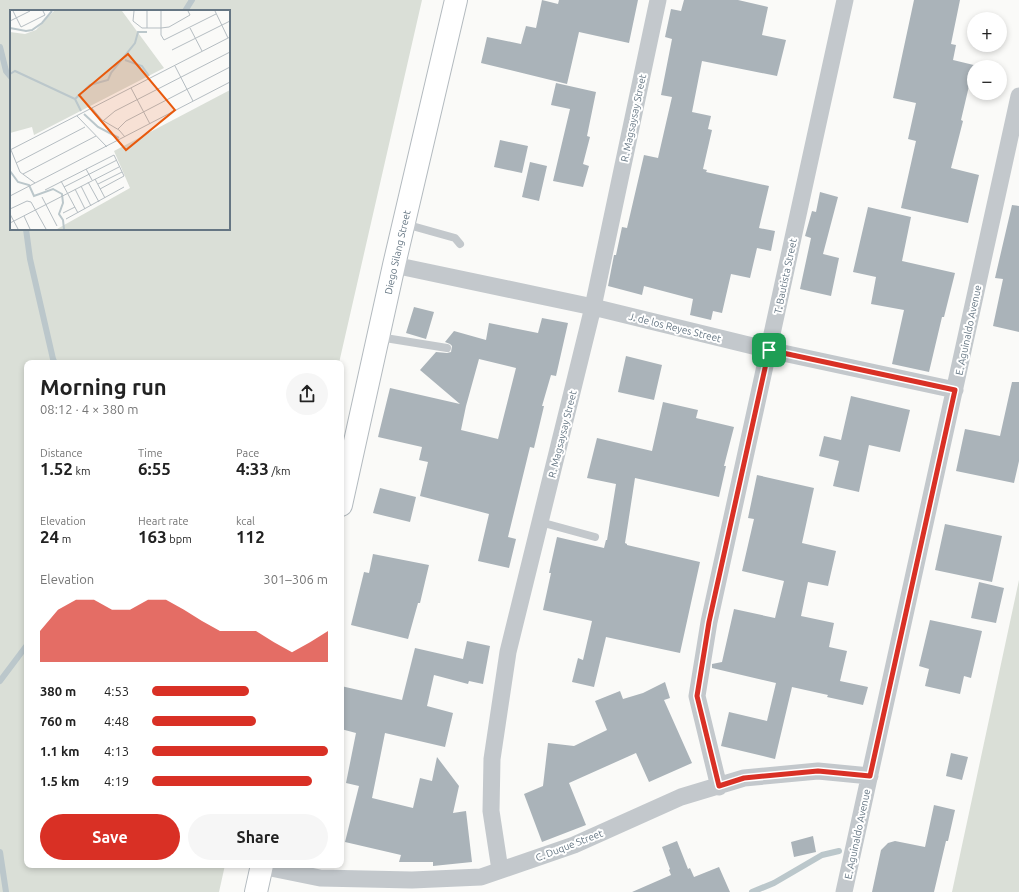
<!DOCTYPE html>
<meta charset="utf-8">
<style>
:root{--surface:#fff;--page:#f6f6f6;--text:#222;--muted:#767676;--accent:#d93025}
body{margin:0;font-family:Ubuntu,sans-serif;background:var(--page);color:var(--text);height:100vh;display:flex;flex-direction:column;font-size:15px;white-space:nowrap}
*{box-sizing:border-box;margin:0}
p{font-size:13px;color:var(--muted)}
.icon{flex:none;width:22px;height:22px;fill:none;stroke:currentColor;stroke-width:2;stroke-linecap:round;stroke-linejoin:round}
.map{position:relative;flex:1;overflow:hidden}
.sheet{position:absolute;left:24px;top:360px;width:320px;height:508px;display:flex;flex-direction:column;background:var(--surface);border-radius:8px;box-shadow:0 2px 6px #0003}
.sheet>*{flex:none}
.buttons{position:absolute;left:967px;top:12px;display:grid;gap:8px}
.buttons a{display:grid;place-items:center;width:40px;height:40px;border-radius:50%;background:var(--surface);box-shadow:0 2px 6px #0003;font-size:20px}
.pin{position:absolute;display:grid;place-items:center;width:34px;height:34px;color:#fff;margin:-17px;border-radius:8px;box-shadow:0 2px 6px #0006}
.round{display:grid;place-items:center;flex:none;width:42px;height:42px;border-radius:21px;background:var(--page)}
.overview{display:flex;align-items:center;justify-content:space-between;height:68px;padding:0 16px}
h1{font-size:22px;font-weight:600;line-height:30px}
.metrics{display:grid;grid-template-columns:repeat(3,1fr);gap:6px;height:68px;padding:4px 16px}
.metrics div{display:grid;align-content:center}
.metrics b{font-size:17px;font-weight:600}
.metrics small{font-size:11px;font-weight:400}
.metrics p{font-size:11px}
.chart{height:112px;padding:8px 16px}
.chart p{display:flex;justify-content:space-between}
.chart svg{width:100%;height:72px;margin-top:4px;fill:var(--accent);opacity:.7}
.button{display:flex;gap:8px;margin-top:auto;padding:8px 16px}
.button a{flex:1;height:46px;border-radius:24px;background:var(--accent);color:#fff;font-size:16px;font-weight:600;line-height:46px;text-align:center}
.button a+a{background:var(--page);color:var(--text)}
ul{padding:0 16px;list-style:none;font-size:13px}
li{display:grid;grid-template-columns:64px 48px 1fr;align-items:center;height:30px}
li i{height:10px;border-radius:5px;background:var(--accent)}
.map>svg:first-child{display:block}
</style>
<div class="map">
<svg width="1019" height="892" viewBox="0 0 1019 892">
<rect width="100%" height="100%" fill="#fafaf8"/>
<path fill="#dadfd7" fill-rule="evenodd" d="M0,0H422L339,363H27V865H225L219,892H0ZM11,11H229V229H11Z
M1019,580V892H952Z"/>
<g fill="none" stroke-linecap="round" stroke-linejoin="round">
<path stroke="#bbc7cb" stroke-width="6" d="M185,11L192,0
M0,47L6,71L11,77
M26,229L30,259L53,359L55,363
M0,681L27,645
M0,852L6,892
M752,892L774,883L822,855L839,851"/>
</g>
<path fill="#aab3b9" fill-rule="evenodd" d="M542,0L558,4L559,0H638L629,43L579,32L567,84L481,63L487,37L521,44L526,26L536,28Z
M684,0H738L768,7L762,35L786,40L777,76L702,61L692,112L711,116L708,129L712,130L703,169L707,170L706,172L769,186L759,228L775,231L771,251L757,248L750,278L731,274L722,313L713,311L711,320L690,315L693,299L644,286L642,295L608,286L614,255H616L622,227L627,228L644,155L658,158L672,97L661,95L672,39L665,37L671,9L681,11Z
M914,0H960L951,44L956,45L953,60L982,67H974V87L969,86L961,120L963,121L951,168L979,175L968,223L901,208L916,141L908,139L916,103L893,98Z
M556,83L596,92L587,136L590,137L583,164L589,166L583,187L553,181L570,109L551,105Z
M500,140L528,146L522,173L494,167Z
M530,162L547,166L539,201L522,197Z
M820,192L838,197L823,254L839,258L831,296L800,289L811,238L805,236L812,211L816,212Z
M1012,205L1019,206V332L993,326L1003,279L995,278Z
M868,207L911,217L902,261L955,273L944,317H942L929,372L892,364L904,310L871,304L876,277L853,272Z
M414,307L434,312L426,339L406,333Z
M542,318L568,323L556,376L551,375L542,406H544L534,448L530,447L508,537L516,539L509,568L478,561L489,514L420,496L428,462L419,460L422,447L378,437L390,388L460,404L420,370L436,352L447,353L451,352L452,346L450,344L445,342L454,331L486,340L489,323L538,333ZM479,359L516,368L498,439L461,430L466,406Z
M626,356L662,365L654,400L618,392Z
M1012,382H1019V461L1014,483L956,471L965,429L1000,436Z
M851,396L910,410L900,452L869,445L859,492L833,486L839,461L819,456L824,436L841,440Z
M663,402L698,410L696,418L734,427L724,466H726L719,497L635,478L625,543L627,544V545L700,562L680,653L606,637L594,687L572,682L578,658L583,660L592,621L543,610L551,573H549L557,537L604,548L606,540H607L616,484L587,478L597,438L652,451Z
M757,475L814,488L802,543L836,551L828,586L808,582L801,616L834,623L829,647L847,651L840,681L868,687L863,705L827,697L828,695L792,687L775,759L721,746L729,712L767,721L776,683L712,668V664L722,662L734,609L775,618L784,581L742,571L754,519L748,518Z
M380,488L416,497L410,522L373,513Z
M945,524L1002,536L992,582L935,570Z
M373,554L429,565L420,603H418L408,639L351,625L364,572L369,573Z
M979,582L1004,588L996,623L971,618Z
M930,620L982,631L971,678L964,676L960,694L925,686L929,669L919,666Z
M467,641L490,646L483,684L469,681L468,684L434,675L427,706L453,713L445,747L385,733L372,798L413,808L420,778L432,781L437,757L459,786L453,813L466,811L472,862L433,866V862H399L401,855L345,842L359,786L346,783L356,733L341,729V686L402,700L415,648L463,659Z
M665,682L670,698L664,700L692,763L649,782L636,753L569,783L586,825L542,842L524,794L543,786L548,743L574,746L607,730L595,701L620,691L623,699L643,693Z
M951,753L968,757L962,780L946,776Z
M934,805L955,810L948,841H946L934,892H872L881,850L888,843L895,841L925,847Z
M813,836L816,852L794,857L791,842Z
M677,841L688,869L690,868L694,877L719,867L730,892H632L671,875L669,870L670,869L662,847Z"/>
<g fill="none" stroke-linecap="round" stroke-linejoin="round">
<defs>
<g id="secondary">
<path id="s1" d="M341,505L394,265L456,0"/>
<path d="M256,892L262,865"/>
</g>
</defs>
<use href="#secondary" stroke="#b3babf" stroke-width="24"/>
<path stroke="#c3c8cc" stroke-width="8" d="M405,224L455,238L460,244
M379,337L447,348
M540,522L595,537"/>
<path stroke="#c3c8cc" stroke-width="17" d="M394,265L593,307L769,350L955,390
M719,787L697,696L709,622L845,0
M261,866L320,878L412,880L481,877L574,845L681,797L744,778L818,771L870,776
M500,870L491,811L492,759L508,652L593,307L658,0
M844,892L1019,96"/>
<use href="#secondary" stroke="#fff" stroke-width="22"/>
</g>
<g fill="none" stroke-linecap="round" stroke-linejoin="round">
<defs>
<path id="route" d="M769,350L955,390L870,776L818,771L744,778L719,786L697,696L709,622Z"/>
</defs>
<use href="#route" stroke="#fff" stroke-width="8"/>
<use href="#route" stroke="#d93025" stroke-width="5"/>
</g>
<g text-anchor="middle" stroke-width="4" stroke-linejoin="round" paint-order="stroke">
<g font-size="10" fill="#657683" stroke="#fff">
<text transform="translate(633 118) rotate(-78)" y="4">R. Magsaysay Street</text>
<text dy="4" stroke="none"><textPath href="#s1" startOffset="259">Diego Silang Street</textPath></text>
<text transform="translate(785 276) rotate(-78)" y="4">T. Bautista Street</text>
<text transform="translate(675 327) rotate(14)" y="4">J. de los Reyes Street</text>
<text transform="translate(968 330) rotate(-78)" y="4">E. Aguinaldo Avenue</text>
<text transform="translate(562 434) rotate(-76)" y="4">R. Magsaysay Street</text>
<text transform="translate(857 834) rotate(-78)" y="4">E. Aguinaldo Avenue</text>
<text transform="translate(569 845) rotate(-21)" y="4">C. Duque Street</text>
</g>
</g>
<g transform="translate(10 10)">
<rect width="220" height="220" fill="#fafaf8"/>
<path d="M44,1H112L154,58L24,125L22,117L0,123V22L15,24L26,20ZM220,80V219H47L120,178L104,141Z" fill="#dadfd7"/>
<path fill="none" stroke="#bbc7cb" stroke-width="2" d="M0,18L16,21L22,20L32,13L42,1M115,50L132,56L139,66M0,64L5,61L65,89L80,75L98,70L101,63L125,33L128,22H137M65,89L71,101M74,104L88,117L109,128M0,161L8,172L19,175L24,186L43,179L52,184L53,193L49,204L53,210L54,219"/>
<path fill="none" stroke="#b5bdc2" stroke-width="1" d="M3,1L11,17L35,5L33,1M124,1L123,11L132,18H151L159,17L180,5L178,1M151,1V25L154,30L206,4M205,1L218,28M0,11L20,1M137,18V1M180,18L192,41M162,40L220,11M165,56L183,91M121,78L140,114M82,98L92,110L109,120L115,127M67,106L97,137M93,111L105,101L220,42M108,119L116,111L220,57M0,140L220,27M1,140L10,162L25,173M6,153L75,117M76,159L82,170M13,164L86,126M85,169L95,188M51,171L68,203M78,172L89,192M88,174L112,162M71,176L81,196M54,177L107,150M65,179L75,199M35,180L104,145L114,166L90,179M0,186L220,72M32,187L47,216M0,199L17,191L21,192L36,219M53,203L65,197M0,204L8,219M14,206L20,219M56,209L114,177M0,213L109,157"/>
<path fill="#e8590c" fill-opacity="0.15" stroke="#e8590c" stroke-width="2" d="M118,44L165,100L116,140L69,85Z"/>
<rect width="220" height="220" fill="none" stroke="#657683" stroke-width="2"/>
</g>
</svg>
<div class="buttons">
<a>+</a>
<a>−</a>
</div>
<div class="pin" style="left:769px;top:350px;background:#1e9e55"><svg class="icon" aria-label="arrive" viewBox="0 0 24 24"><path d="M6 21V4h12l-3 4 3 4H6"/></svg></div>
<section class="sheet">
<div class="overview"><div><h1>Morning run</h1><p>08:12 · 4 × 380 m</p></div><a class="round"><svg class="icon" aria-label="share" viewBox="0 0 24 24"><path d="M12 15V3M7 8l5-5 5 5M5 13v7h14v-7"/></svg></a></div>
<div class="metrics">
<div><p>Distance</p><b>1.52<small> km</small></b></div>
<div><p>Time</p><b>6:55</b></div>
<div><p>Pace</p><b>4:33<small> /km</small></b></div>
</div>
<div class="metrics">
<div><p>Elevation</p><b>24<small> m</small></b></div>
<div><p>Heart rate</p><b>163<small> bpm</small></b></div>
<div><p>kcal</p><b>112</b></div>
</div>
<div class="chart"><p><span>Elevation</span>301–306 m</p>
<svg viewBox="0 0 160 44" preserveAspectRatio="none"><path d="M0 44V25L10 12L20 6L30 6L40 12L50 12L60 6L70 6L80 12L90 19L100 25L110 25L120 25L130 32L140 38L150 32L160 25V44z"/></svg>
</div>
<ul>
<li><b>380 m</b>4:53<i style="width:55%"></i></li>
<li><b>760 m</b>4:48<i style="width:59%"></i></li>
<li><b>1.1 km</b>4:13<i style="width:100%"></i></li>
<li><b>1.5 km</b>4:19<i style="width:91%"></i></li>
</ul>
<div class="button"><a>Save</a><a>Share</a></div>
</section>
</div>
